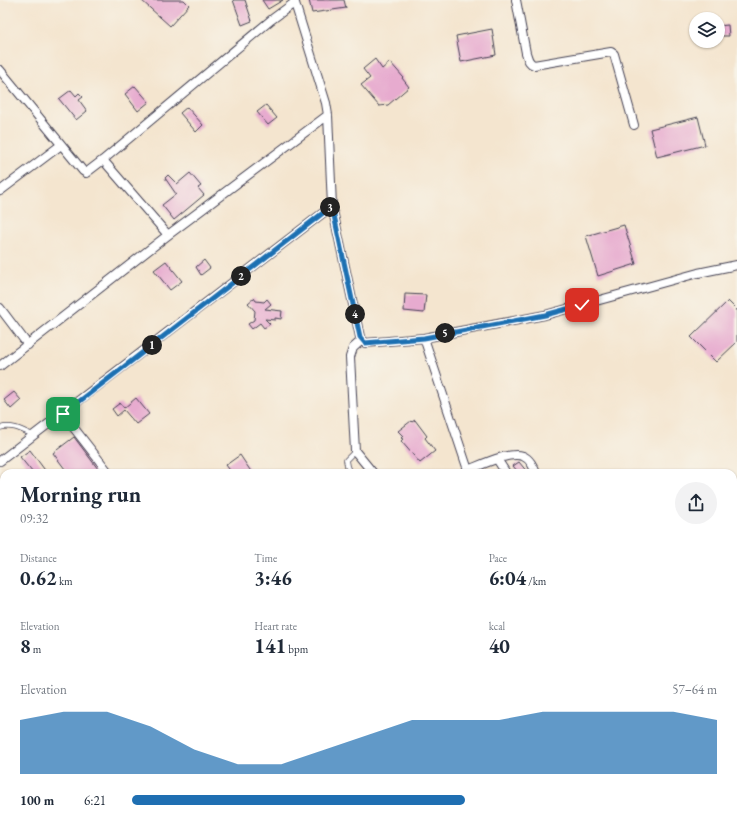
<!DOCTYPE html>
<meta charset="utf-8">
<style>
:root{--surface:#fff;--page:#f2f2f3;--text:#1f2937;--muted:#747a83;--accent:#1f6fb2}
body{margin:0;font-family:"EB Garamond",serif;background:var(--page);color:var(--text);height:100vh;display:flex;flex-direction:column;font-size:15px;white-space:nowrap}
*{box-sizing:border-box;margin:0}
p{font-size:13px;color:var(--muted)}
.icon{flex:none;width:22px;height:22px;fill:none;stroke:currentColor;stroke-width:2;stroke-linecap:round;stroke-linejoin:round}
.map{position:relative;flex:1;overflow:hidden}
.panel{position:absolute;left:0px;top:469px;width:737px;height:354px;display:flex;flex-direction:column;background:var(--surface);border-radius:12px 12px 0 0;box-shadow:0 1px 3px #0004}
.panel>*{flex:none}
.buttons{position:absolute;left:689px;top:12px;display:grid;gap:8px}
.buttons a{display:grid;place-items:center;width:36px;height:36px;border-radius:50%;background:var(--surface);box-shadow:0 1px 3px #0004;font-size:20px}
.pin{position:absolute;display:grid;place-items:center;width:34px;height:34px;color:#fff;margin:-17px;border-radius:8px;box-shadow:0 2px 6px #0006}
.km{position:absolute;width:20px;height:20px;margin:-10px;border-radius:50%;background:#222;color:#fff;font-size:11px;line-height:20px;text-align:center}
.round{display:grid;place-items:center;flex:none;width:42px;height:42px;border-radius:21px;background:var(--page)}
.head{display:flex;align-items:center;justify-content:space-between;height:68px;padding:0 20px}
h1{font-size:22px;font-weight:700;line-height:30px}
.metrics{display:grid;grid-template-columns:repeat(3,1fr);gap:6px;height:68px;padding:4px 20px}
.metrics div{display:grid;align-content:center}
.metrics b{font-size:20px;font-weight:700}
.metrics small{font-size:11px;font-weight:400}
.metrics p{font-size:11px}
.chart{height:112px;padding:8px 20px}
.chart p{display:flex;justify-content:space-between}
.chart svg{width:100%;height:72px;margin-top:4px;fill:var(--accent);opacity:.7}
ul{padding:0 20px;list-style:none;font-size:13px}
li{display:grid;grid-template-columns:64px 48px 1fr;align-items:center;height:30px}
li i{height:10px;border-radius:5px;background:var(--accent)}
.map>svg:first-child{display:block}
</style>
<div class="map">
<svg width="737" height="823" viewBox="0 0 737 823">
<rect width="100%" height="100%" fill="#f7f3e8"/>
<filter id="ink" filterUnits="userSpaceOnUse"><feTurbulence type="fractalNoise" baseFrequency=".025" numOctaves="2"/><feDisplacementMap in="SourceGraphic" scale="8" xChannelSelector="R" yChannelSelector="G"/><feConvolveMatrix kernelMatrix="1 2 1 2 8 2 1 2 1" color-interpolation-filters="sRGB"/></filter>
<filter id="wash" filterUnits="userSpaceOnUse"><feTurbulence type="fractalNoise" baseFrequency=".012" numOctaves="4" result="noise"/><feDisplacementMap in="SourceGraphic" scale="16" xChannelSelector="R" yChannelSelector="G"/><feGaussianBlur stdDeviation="0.9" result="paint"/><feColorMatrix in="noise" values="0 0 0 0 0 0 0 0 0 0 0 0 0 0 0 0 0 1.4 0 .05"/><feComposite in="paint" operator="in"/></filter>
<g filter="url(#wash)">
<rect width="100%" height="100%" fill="#f4e5cf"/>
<g id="blocks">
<path fill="#e7abcf" d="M141,0H184L189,5L170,26Z
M233,0H245L252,21L242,25Z
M262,0H283L268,9Z
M309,0H344L346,8L312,13Z
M728,25L729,36H718V26Z
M492,29L496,55L461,62L456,36Z
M375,59L382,69L390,62L403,77L402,78L409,87L388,105L379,106L361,85L370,78L363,69Z
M135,86L149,102L138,111L125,94Z
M71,90L76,96L79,93L83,97L79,100L87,111L76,120L59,99Z
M266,105L277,118L268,125L257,112Z
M187,107L203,125L196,132L180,113Z
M698,117L705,145L657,157L650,129Z
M190,173L201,186L198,188L204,195L174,220L162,205L176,194L165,178L168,175L177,184Z
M624,225L636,264L598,276L586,236Z
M204,260L210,268L201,275L196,267Z
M166,261L182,281L170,290L154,270Z
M405,294L426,295L424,313L404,311Z
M254,298L256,301L264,302L267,299L271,304L265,309L282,311L281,319L275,318V320L265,319L270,324L264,328L260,323L252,329L248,324L254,320L255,311L248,303Z
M728,301L737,310V342L716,362L691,337Z
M14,392L21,400L11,409L4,400Z
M136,398L149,414L136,424L124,410L117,416L112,409L120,403L124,408Z
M415,420L427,436L425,438L435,451L420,463L401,441L403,439L401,438L403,436L398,431L411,421L412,422Z
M74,437L101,473H68L53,453Z
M30,450L47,473H33L20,457Z
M240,455L252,473H232L226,465Z
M519,462L528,473H519L513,466Z"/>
</g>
</g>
<g filter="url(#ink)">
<use href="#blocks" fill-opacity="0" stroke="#423f51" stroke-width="1"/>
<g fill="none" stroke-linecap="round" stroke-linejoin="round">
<defs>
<path id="lane" d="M0,428C12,424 22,430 33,435
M350,473L347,466L346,460L355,451
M536,823L539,820"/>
<path id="street" d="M294,0L326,103L328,115L332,206L360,337L365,343L424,338L545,315L698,273L737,265
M516,0L526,53C528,58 528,63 534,65L611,52L614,54L634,125
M0,70L83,171L86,173L103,160L271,20L294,3
M103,160L168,235
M0,191L61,145
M0,308L28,345
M424,338L469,473
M362,340L353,348L350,357L355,451L373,473
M0,366L168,235L328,115
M63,414L109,473
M497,459L506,473
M0,461L332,206
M468,470C481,465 509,451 523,456C530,459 533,466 536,473
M0,808L4,810
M11,819L15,823
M280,819L284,823
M207,823L211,819"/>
</defs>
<use href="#lane" stroke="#423f51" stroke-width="5.5"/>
<use href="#street" stroke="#423f51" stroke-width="10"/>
<use href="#lane" stroke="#fff" stroke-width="4"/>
<use href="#street" stroke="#fff" stroke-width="8"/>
</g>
</g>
<g fill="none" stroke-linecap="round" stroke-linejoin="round" filter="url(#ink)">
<defs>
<path id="route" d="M63,414L332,206L360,337L365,343L424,338L545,315L582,305"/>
</defs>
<use href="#route" stroke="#fff" stroke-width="8"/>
<use href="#route" stroke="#1f6fb2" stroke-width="5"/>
</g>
</svg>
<div class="buttons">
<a><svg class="icon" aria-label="layers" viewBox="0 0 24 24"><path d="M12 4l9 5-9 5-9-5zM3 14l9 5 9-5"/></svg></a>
</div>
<div class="pin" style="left:63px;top:414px;background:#1e9e55"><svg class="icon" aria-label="arrive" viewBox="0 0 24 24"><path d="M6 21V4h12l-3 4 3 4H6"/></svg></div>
<div class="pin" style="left:582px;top:305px;background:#d93025"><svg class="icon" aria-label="check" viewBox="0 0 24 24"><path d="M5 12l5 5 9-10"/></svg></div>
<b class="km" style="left:152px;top:345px">1</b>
<b class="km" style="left:241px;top:276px">2</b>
<b class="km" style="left:330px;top:207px">3</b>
<b class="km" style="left:355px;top:314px">4</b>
<b class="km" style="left:445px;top:333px">5</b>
<section class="panel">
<div class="head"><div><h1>Morning run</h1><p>09:32</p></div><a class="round"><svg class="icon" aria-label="share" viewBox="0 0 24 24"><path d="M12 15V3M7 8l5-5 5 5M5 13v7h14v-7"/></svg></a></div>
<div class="metrics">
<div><p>Distance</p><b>0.62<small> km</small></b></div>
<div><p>Time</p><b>3:46</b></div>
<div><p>Pace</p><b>6:04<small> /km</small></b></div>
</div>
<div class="metrics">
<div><p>Elevation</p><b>8<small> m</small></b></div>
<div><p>Heart rate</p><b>141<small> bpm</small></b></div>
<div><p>kcal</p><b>40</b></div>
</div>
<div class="chart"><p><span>Elevation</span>57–64 m</p>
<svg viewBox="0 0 160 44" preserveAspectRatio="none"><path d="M0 44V11L10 6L20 6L30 15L40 29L50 38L60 38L70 29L80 20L90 11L100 11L110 11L120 6L130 6L140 6L150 6L160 11V44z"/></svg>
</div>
<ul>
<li><b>100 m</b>6:21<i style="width:57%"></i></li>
</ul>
</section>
</div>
